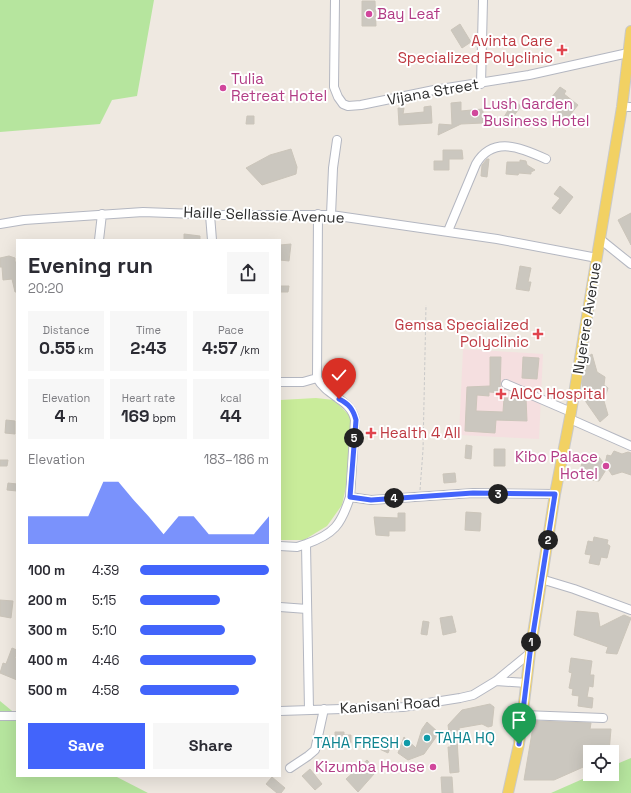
<!DOCTYPE html>
<meta charset="utf-8">
<style>
:root{--surface:#fff;--page:#f7f7f7;--text:#2b2b33;--muted:#7c7c81;--accent:#4264fb}
body{margin:0;font-family:"Space Grotesk",sans-serif;background:var(--page);color:var(--text);height:100vh;display:flex;flex-direction:column;font-size:15px;white-space:nowrap}
*{box-sizing:border-box;margin:0}
p{font-size:13px;color:var(--muted)}
.icon{flex:none;width:22px;height:22px;fill:none;stroke:currentColor;stroke-width:2;stroke-linecap:round;stroke-linejoin:round}
.map{position:relative;flex:1;overflow:hidden}
.drawer{position:absolute;left:16px;top:239px;width:265px;height:538px;display:flex;flex-direction:column;background:var(--surface);border-radius:0px;box-shadow:0 4px 16px #0002}
.drawer>*{flex:none}
.controls{position:absolute;left:583px;top:745px;display:grid;gap:8px}
.controls a{display:grid;place-items:center;width:36px;height:36px;border-radius:0px;background:var(--surface);box-shadow:0 4px 16px #0002;font-size:20px}
.pin{position:absolute;display:grid;place-items:center;width:34px;height:34px;color:#fff;margin:-41px -17px;border-radius:50% 50% 50% 0;rotate:-45deg;box-shadow:0 0 4px #0007}
.pin .icon{rotate:45deg}
.km{position:absolute;width:20px;height:20px;margin:-10px;border-radius:50%;background:#222;color:#fff;font-size:11px;line-height:20px;text-align:center}
.round{display:grid;place-items:center;flex:none;width:42px;height:42px;border-radius:0px;background:var(--page)}
.headline{display:flex;align-items:center;justify-content:space-between;height:68px;padding:0 12px}
h1{font-size:22px;font-weight:800;line-height:30px}
.stats{display:grid;grid-template-columns:repeat(3,1fr);gap:6px;height:68px;padding:4px 12px}
.stats div{display:grid;align-content:center;border-radius:0px;background:var(--page);text-align:center}
.stats b{font-size:17px;font-weight:800}
.stats small{font-size:11px;font-weight:400}
.stats p{font-size:11px}
.chart{height:112px;padding:8px 12px}
.chart p{display:flex;justify-content:space-between}
.chart svg{width:100%;height:72px;margin-top:4px;fill:var(--accent);opacity:.7}
.cta{display:flex;gap:8px;margin-top:auto;padding:8px 12px}
.cta a{flex:1;height:46px;border-radius:0px;background:var(--accent);color:#fff;font-size:16px;font-weight:800;line-height:46px;text-align:center}
.cta a+a{background:var(--page);color:var(--text)}
ul{padding:0 12px;list-style:none;font-size:13px}
li{display:grid;grid-template-columns:64px 48px 1fr;align-items:center;height:30px}
li i{height:10px;border-radius:5px;background:var(--accent)}
.map>svg:first-child{display:block}
</style>
<div class="map">
<svg width="631" height="793" viewBox="0 0 631 793">
<rect width="100%" height="100%" fill="#efe9e1"/>
<path fill="#f5dfe0" d="M463,349L543,354L539,439L459,435Z"/>
<path fill="#b6e59e" d="M0,0H154L137,96L112,100L100,124L0,132Z
M0,701L17,715V776H115L148,793H0Z
M631,758V793H551L594,774H612V766Z"/>
<path fill="#c9ec9a" d="M316,398L334,400L351,417L348,478L342,505L327,526L304,540H280V400Z"/>
<path fill="#cbc7bf" stroke="#cbc5ba" d="M362,1H375L376,26H362Z
M460,24L471,42L462,48L451,30Z
M560,87L566,91L564,94L578,105L566,120L557,113L562,106L551,98Z
M509,97L521,106L508,124L502,120L509,109L503,105Z
M461,102V111L483,109V123L461,124L438,135L439,124L452,125L451,103Z
M431,106L432,123L399,125L398,108H404L403,114L424,112V107Z
M247,116H254V124H246Z
M291,149L297,167L296,174L262,185L246,168L270,155Z
M443,150H462L463,159H449V170H434V161H443Z
M487,159H489L487,177L481,176L482,165Z
M520,160L526,161L527,165L535,170L531,172V174L519,173L518,175L506,174L507,162H520Z
M560,186L573,197L560,214L552,208L560,198L554,194Z
M631,213V245L618,220Z
M184,234L200,236V240H184Z
M291,244L289,261L280,260V245Z
M9,256L15,258V262H17V292H15L12,279L3,280L2,267H0V258Z
M520,266L531,268L528,282H531L529,291L516,289Z
M280,286H289L288,292H280Z
M592,354L597,372L605,377L604,385L608,388L604,401L608,415L600,422L586,402L582,383L587,357Z
M490,357H501L500,393L489,392V396L477,395L476,411L503,412L504,398H526L527,421L496,420L495,433L465,431L467,387L490,386Z
M523,357L539,358L537,379L522,378Z
M6,420L15,421V434L5,433Z
M466,445L472,446L471,459L465,458Z
M494,449H505V466H494Z
M614,451L622,454L628,452L631,453V475L622,472L612,475L605,464L607,455L611,456Z
M595,457H599L607,468L599,481L590,480L584,476L580,470L582,463L585,459Z
M0,460H8L7,466H0Z
M455,473L456,482L444,483L443,474Z
M8,483L17,484V491L7,490Z
M466,512L481,513L480,531L465,530Z
M398,513H405V531H389V536L376,535L374,517L398,518Z
M594,537L608,540L607,544L610,546L607,558L601,557L599,565L589,563L591,555L585,554L588,541L593,542Z
M0,600L13,601L11,618L0,616Z
M577,611L598,613L600,627L624,615L631,618L617,654L606,653L608,647L574,635Z
M452,616L456,632L443,635L440,618Z
M423,621L429,622L427,635L421,634Z
M12,648L17,650L15,658L17,659V680L0,673L3,663L6,664Z
M571,658L592,661L590,675H594L593,687L589,686L587,697L593,698L592,708L578,706L579,696L572,695L573,689L569,688L572,673L569,672Z
M490,704L494,707L492,726L488,727L482,724L459,728L460,738L457,739L459,772L450,773L448,747H451L448,725L462,710Z
M534,721L591,723L590,729H611L609,752H590V764L554,780H524Z
M427,722L439,733L424,754L408,760L398,753L404,737L416,748L422,729Z
M335,732H344V735H351V743H325V737H335Z
M374,740L390,748L388,753L371,745Z
M367,760L375,769L372,772L374,774L358,792L346,779Z
M310,769L322,784L315,790L302,776Z
M272,777L285,788L281,793H277L266,784Z
M441,777H452L453,793H442Z"/>
<g fill="none" stroke-linecap="round" stroke-linejoin="round">
<defs>
<path id="minor" d="M335,0L334,87L338,97L343,104L348,106L361,105L434,90L529,75L628,53
M481,84L483,0
M622,107H631
M210,215L212,240
M331,215L333,168L337,140
M0,224L24,220L143,212L223,215H331L497,239L597,258
M448,231L476,164C493,135 522,148 546,159
M600,239L631,264
M99,240L102,214
M280,382H303L317,378
M506,384L571,412
M570,419L631,446
M350,497L371,500L473,493L555,494
M280,546L297,547L306,544
M541,579L574,589L631,610
M280,607L307,609
M496,681L527,683
M309,710L306,544C334,534 341,525 350,497L355,420C351,399 327,397 317,378L318,214
M280,711L403,707L460,698L473,695L496,681L530,653
M523,715L603,718
M0,716H17
M290,768L308,756L315,750L324,709"/>
<path id="major" d="M508,793L519,744L530,653L555,494L571,412L622,107L631,31"/>
</defs>
<use href="#minor" stroke="#b4b7c1" stroke-width="10"/>
<use href="#major" stroke="#c9c9c9" stroke-width="12"/>
<path stroke="#c9c9c9" stroke-width="1" stroke-dasharray="3 2" stroke-linecap="butt" d="M420,490L423,450L426,305"/>
<use href="#minor" stroke="#fff" stroke-width="8"/>
<use href="#major" stroke="#f2d163" stroke-width="10"/>
</g>
<g fill="none" stroke-linecap="round" stroke-linejoin="round">
<defs>
<path id="route" d="M339,399C349,404 353,409 356,420L350,497L371,500L473,493L555,494L530,653L519,744"/>
</defs>
<use href="#route" stroke="#fff" stroke-width="8"/>
<use href="#route" stroke="#4264fb" stroke-width="5"/>
</g>
<g fill="#d1479c" stroke="#fff" stroke-width="1.5">
<circle cx="369" cy="14" r="4"/>
<circle cx="223" cy="88" r="4"/>
<circle cx="475" cy="113" r="4"/>
<circle cx="606" cy="466" r="4"/>
<circle cx="433" cy="767" r="4"/>
</g>
<g fill="#e0444e" stroke="#fff" stroke-width="1.5">
<path d="M560 44h4v4h4v4h-4v4h-4v-4h-4v-4h4z"/>
<path d="M536 328h4v4h4v4h-4v4h-4v-4h-4v-4h4z"/>
<path d="M499 388h4v4h4v4h-4v4h-4v-4h-4v-4h4z"/>
<path d="M369 427h4v4h4v4h-4v4h-4v-4h-4v-4h4z"/>
</g>
<g fill="#0f9aa8" stroke="#fff" stroke-width="1.5">
<circle cx="427" cy="738" r="4"/>
<circle cx="407" cy="743" r="4"/>
</g>
<g text-anchor="middle" stroke-width="4" stroke-linejoin="round" paint-order="stroke">
<g font-size="15" fill="#b23c85" stroke="#fff" text-anchor="start">
<text x="377" y="19">Bay Leaf</text>
<text x="231" y="84">Tulia<tspan x="231" dy="17">Retreat Hotel</tspan></text>
<text x="483" y="109">Lush Garden<tspan x="483" dy="17">Business Hotel</tspan></text>
<text x="598" y="462" text-anchor="end">Kibo Palace<tspan x="598" dy="17">Hotel</tspan></text>
<text x="425" y="772" text-anchor="end">Kizumba House</text>
</g>
<g font-size="15" fill="#be3a42" stroke="#fff" text-anchor="end">
<text x="553" y="46">Avinta Care<tspan x="553" dy="17">Specialized Polyclinic</tspan></text>
<text x="529" y="330">Gemsa Specialized<tspan x="529" dy="17">Polyclinic</tspan></text>
<text x="510" y="399" text-anchor="start">AICC Hospital</text>
<text x="380" y="438" text-anchor="start">Health 4 All</text>
</g>
<g font-size="15" fill="#2e2e2e" stroke="#fff">
<text transform="translate(433 92) rotate(-10)" y="5">Vijana Street</text>
<text transform="translate(264 215) rotate(2)" y="5">Haille Sellassie Avenue</text>
<text transform="translate(587 318) rotate(-81)" y="5">Nyerere Avenue</text>
<text transform="translate(390 705) rotate(-4)" y="5">Kanisani Road</text>
</g>
<g font-size="15" fill="#0d838f" stroke="#fff" text-anchor="start">
<text x="435" y="743">TAHA HQ</text>
<text x="399" y="748" text-anchor="end">TAHA FRESH</text>
</g>
</g>
</svg>
<div class="controls">
<a><svg class="icon" aria-label="locate" viewBox="0 0 24 24"><circle cx="12" cy="12" r="6"/><path d="M12 2v4M12 18v4M2 12h4M18 12h4"/></svg></a>
</div>
<div class="pin" style="left:519px;top:744px;background:#1e9e55"><svg class="icon" aria-label="arrive" viewBox="0 0 24 24"><path d="M6 21V4h12l-3 4 3 4H6"/></svg></div>
<div class="pin" style="left:339px;top:399px;background:#d93025"><svg class="icon" aria-label="check" viewBox="0 0 24 24"><path d="M5 12l5 5 9-10"/></svg></div>
<b class="km" style="left:531px;top:642px">1</b>
<b class="km" style="left:548px;top:540px">2</b>
<b class="km" style="left:498px;top:494px">3</b>
<b class="km" style="left:394px;top:498px">4</b>
<b class="km" style="left:354px;top:438px">5</b>
<section class="drawer">
<div class="headline"><div><h1>Evening run</h1><p>20:20</p></div><a class="round"><svg class="icon" aria-label="share" viewBox="0 0 24 24"><path d="M12 15V3M7 8l5-5 5 5M5 13v7h14v-7"/></svg></a></div>
<div class="stats">
<div><p>Distance</p><b>0.55<small> km</small></b></div>
<div><p>Time</p><b>2:43</b></div>
<div><p>Pace</p><b>4:57<small> /km</small></b></div>
</div>
<div class="stats">
<div><p>Elevation</p><b>4<small> m</small></b></div>
<div><p>Heart rate</p><b>169<small> bpm</small></b></div>
<div><p>kcal</p><b>44</b></div>
</div>
<div class="chart"><p><span>Elevation</span>183–186 m</p>
<svg viewBox="0 0 160 44" preserveAspectRatio="none"><path d="M0 44V27L10 27L20 27L30 27L40 27L50 6L60 6L70 17L80 27L90 38L100 27L110 27L120 38L130 38L140 38L150 38L160 27V44z"/></svg>
</div>
<ul>
<li><b>100 m</b>4:39<i style="width:100%"></i></li>
<li><b>200 m</b>5:15<i style="width:62%"></i></li>
<li><b>300 m</b>5:10<i style="width:66%"></i></li>
<li><b>400 m</b>4:46<i style="width:90%"></i></li>
<li><b>500 m</b>4:58<i style="width:77%"></i></li>
</ul>
<div class="cta"><a>Save</a><a>Share</a></div>
</section>
</div>
